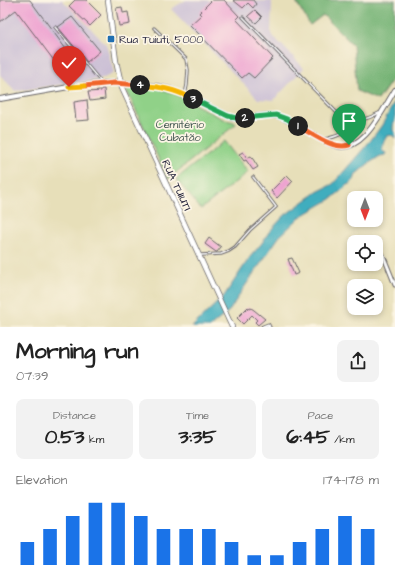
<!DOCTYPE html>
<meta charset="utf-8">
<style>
:root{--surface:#fff;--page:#f2f2f2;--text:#222;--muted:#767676;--accent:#1a73e8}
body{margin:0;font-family:"Architects Daughter",sans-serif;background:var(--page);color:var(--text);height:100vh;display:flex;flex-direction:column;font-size:15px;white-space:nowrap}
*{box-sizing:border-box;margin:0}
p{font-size:13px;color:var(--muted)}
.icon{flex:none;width:22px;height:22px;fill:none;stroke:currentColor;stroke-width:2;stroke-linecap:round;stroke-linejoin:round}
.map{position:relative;height:327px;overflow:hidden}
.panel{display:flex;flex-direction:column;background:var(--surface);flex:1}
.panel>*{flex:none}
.needle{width:26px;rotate:180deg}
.buttons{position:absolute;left:347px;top:191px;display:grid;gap:8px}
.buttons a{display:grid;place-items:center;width:36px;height:36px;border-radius:8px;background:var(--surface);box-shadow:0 2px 6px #0003;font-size:20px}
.pin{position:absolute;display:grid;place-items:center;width:34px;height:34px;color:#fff;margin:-41px -17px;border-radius:50% 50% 50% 0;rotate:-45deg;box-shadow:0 0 4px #0007}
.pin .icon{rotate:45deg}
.km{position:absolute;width:20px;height:20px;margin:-10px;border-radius:50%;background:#222;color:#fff;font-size:11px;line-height:20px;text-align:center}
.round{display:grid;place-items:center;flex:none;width:42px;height:42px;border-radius:8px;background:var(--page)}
.headline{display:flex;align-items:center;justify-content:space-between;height:68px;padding:0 16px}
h1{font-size:22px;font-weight:700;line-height:30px}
.metrics{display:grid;grid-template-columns:repeat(3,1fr);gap:6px;height:68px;padding:4px 16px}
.metrics div{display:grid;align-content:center;border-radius:8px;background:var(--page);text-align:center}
.metrics b{font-size:20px;font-weight:700}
.metrics small{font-size:11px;font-weight:400}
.metrics p{font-size:11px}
.chart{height:112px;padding:8px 16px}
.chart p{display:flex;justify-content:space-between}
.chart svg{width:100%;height:72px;margin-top:4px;stroke:var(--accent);stroke-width:6}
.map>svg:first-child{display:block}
</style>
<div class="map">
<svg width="395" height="327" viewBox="0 0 395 327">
<rect width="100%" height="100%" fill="#fcf5e5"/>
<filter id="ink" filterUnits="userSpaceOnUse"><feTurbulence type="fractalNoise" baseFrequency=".025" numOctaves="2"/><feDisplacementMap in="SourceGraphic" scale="8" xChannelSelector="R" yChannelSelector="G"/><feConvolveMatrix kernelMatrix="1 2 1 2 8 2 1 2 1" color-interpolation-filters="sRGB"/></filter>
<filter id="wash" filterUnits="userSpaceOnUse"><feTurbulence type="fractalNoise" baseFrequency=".012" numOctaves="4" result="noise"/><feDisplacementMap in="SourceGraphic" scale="16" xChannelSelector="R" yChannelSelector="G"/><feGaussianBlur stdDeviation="0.9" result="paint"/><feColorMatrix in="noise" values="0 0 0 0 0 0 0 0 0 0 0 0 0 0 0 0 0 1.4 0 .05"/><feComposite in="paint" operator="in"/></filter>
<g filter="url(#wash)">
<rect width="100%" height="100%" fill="#e7dfb9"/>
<path fill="#cbbfd5" d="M0,0H62L106,44L114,73L102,79L15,91L0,75Z
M186,0L272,1L271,34L304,68L274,100L258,99L171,9Z"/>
<path fill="#90d188" stroke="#597a62" d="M130,84L156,88L173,93L225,120L234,122L236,124L168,179L126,89L127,86Z
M224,141L248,172L201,209L176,179Z"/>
<path fill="#74b374" stroke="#4b6a58" d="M295,0H395V21L392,23L395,25V76L378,100L357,91L353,45L323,15L310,25Z"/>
<path fill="#40adbe" stroke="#31687c" d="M395,101V120L393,126V131L395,132V138L392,135L387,136C384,140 382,145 382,151L386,153L385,155L380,156L368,164L356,174L354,180L331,199L300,217L279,237L241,292L230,310L210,327H192L224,296L250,257L262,243L269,232L285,215L317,192L333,184L371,140L382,125Z"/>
<g id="blocks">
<path fill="#eea4d1" d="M0,0H30L71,56L58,66L16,10L0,22Z
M75,0H86L101,15L90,26L69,6Z
M212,0H224L239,16L236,19L273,58L254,78L248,73L242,78L190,25L201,15L199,13Z
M233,0H253L256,4L253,8L248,3L243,8Z
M122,7L123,13L128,12L130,24L119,26L116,8Z
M255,10L262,17L256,23L248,16Z
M72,17L100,51L87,62L58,27Z
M101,89H104L105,99L90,101L88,92L101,91Z
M87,100L89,120L76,121L74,102Z
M243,152L247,158L251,156L258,167L253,170L246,160L244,161L239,154Z
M287,175L293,181L277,198L271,191Z
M209,238L221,247L217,252H216L205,244Z
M292,258L299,273L294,275L288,259Z
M248,307L249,309L251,308L254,310L265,319L258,325L255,322L257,320L252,315L243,324L237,318Z"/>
</g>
</g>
<g filter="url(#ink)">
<use href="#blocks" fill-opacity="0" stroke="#676467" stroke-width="1"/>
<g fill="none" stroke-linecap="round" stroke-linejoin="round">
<defs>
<path id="service" d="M243,17L342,118
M55,27L101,82
M154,28L186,59L188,70L187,85L185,95
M325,139C338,136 349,135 342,118C357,122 366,120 379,113
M201,255L221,254L229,251L235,247L250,230L276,207L253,177"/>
<path id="minor" d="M383,255L395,285
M263,327L268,325L269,327"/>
<path id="tertiary" d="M0,99L69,87L102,83H120L157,86L170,89L185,95L232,118C248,120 265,112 281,117C299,125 315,137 333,145C362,157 383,109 395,90"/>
<path id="secondary" d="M108,0L116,61L122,88L232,327"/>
</defs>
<use href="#service" stroke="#676467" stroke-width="3.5"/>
<use href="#minor" stroke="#676467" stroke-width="5"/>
<use href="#tertiary" stroke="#676467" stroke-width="6"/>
<use href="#secondary" stroke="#676467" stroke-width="6"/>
<use href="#service" stroke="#fff" stroke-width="1.5"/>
<use href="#minor" stroke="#fff" stroke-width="3"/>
<use href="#tertiary" stroke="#fff" stroke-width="4"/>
<use href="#secondary" stroke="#fff" stroke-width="4.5"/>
</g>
</g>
<g fill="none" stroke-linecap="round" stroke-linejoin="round" filter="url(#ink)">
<defs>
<path id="split-1" d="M298,126C313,134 333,150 349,145"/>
<path id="split-2" d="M245,118L276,115L287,119L298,126"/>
<path id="split-3" d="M193,99L228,116L236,118H245"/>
<path id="split-4" d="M140,85C161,87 174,89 193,99"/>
<path id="split-5" d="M84,86L114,83L140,85"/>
<path id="split-6" d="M69,87L84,86"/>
</defs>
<use href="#split-1" stroke="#fff" stroke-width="8"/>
<use href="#split-2" stroke="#fff" stroke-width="8"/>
<use href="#split-3" stroke="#fff" stroke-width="8"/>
<use href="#split-4" stroke="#fff" stroke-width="8"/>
<use href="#split-5" stroke="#fff" stroke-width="8"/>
<use href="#split-6" stroke="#fff" stroke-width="8"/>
<use href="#split-1" stroke="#f0652b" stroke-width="5"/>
<use href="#split-2" stroke="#22a559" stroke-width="5"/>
<use href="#split-3" stroke="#22a559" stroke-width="5"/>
<use href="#split-4" stroke="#f5b400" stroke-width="5"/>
<use href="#split-5" stroke="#f0652b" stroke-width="5"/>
<use href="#split-6" stroke="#f5b400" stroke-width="5"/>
</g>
<rect fill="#1f6fb2" stroke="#fcf5e5" stroke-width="1.5" x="107" y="35" width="8" height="8" rx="2"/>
<g text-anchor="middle" stroke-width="3.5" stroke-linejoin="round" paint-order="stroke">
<g font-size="11" fill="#22223b" stroke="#fcf5e5" text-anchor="start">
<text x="119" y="43">Rua Tuiuti, 5000</text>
</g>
<g font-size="11" fill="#435752" stroke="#fcf5e5">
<text x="180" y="128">Cemitério<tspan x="180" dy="13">Cubatão</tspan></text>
</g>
<g font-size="11" fill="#22223b" stroke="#fcf5e5">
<text transform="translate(177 185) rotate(65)" y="4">RUA TUIUTI</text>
</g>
</g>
</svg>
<div class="buttons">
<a><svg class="needle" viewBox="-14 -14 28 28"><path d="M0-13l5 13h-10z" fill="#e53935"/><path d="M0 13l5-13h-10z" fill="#767676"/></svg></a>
<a><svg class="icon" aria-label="locate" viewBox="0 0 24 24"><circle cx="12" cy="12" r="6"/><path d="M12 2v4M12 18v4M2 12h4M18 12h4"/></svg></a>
<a><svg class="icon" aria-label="layers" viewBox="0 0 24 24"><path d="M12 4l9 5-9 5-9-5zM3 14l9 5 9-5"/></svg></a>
</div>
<div class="pin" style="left:349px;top:145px;background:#1e9e55"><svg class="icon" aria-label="arrive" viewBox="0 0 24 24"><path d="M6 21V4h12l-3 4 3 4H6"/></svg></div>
<div class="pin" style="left:69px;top:87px;background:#d93025"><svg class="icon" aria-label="check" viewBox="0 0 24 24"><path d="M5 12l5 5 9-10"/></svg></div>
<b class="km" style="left:298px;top:126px">1</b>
<b class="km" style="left:245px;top:118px">2</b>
<b class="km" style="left:193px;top:99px">3</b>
<b class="km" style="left:140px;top:85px">4</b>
</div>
<section class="panel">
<div class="headline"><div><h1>Morning run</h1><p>07:39</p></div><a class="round"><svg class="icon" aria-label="share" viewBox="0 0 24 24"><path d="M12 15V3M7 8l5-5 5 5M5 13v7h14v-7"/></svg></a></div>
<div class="metrics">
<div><p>Distance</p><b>0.53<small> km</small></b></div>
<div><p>Time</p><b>3:35</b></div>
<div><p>Pace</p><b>6:45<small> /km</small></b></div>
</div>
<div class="chart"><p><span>Elevation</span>174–178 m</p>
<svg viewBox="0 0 160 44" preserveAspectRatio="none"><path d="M5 44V30M15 44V22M25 44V14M35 44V6M45 44V6M55 44V14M65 44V22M75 44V22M85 44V22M95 44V30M105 44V38M115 44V38M125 44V30M135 44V22M145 44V14M155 44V22"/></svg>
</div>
</section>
